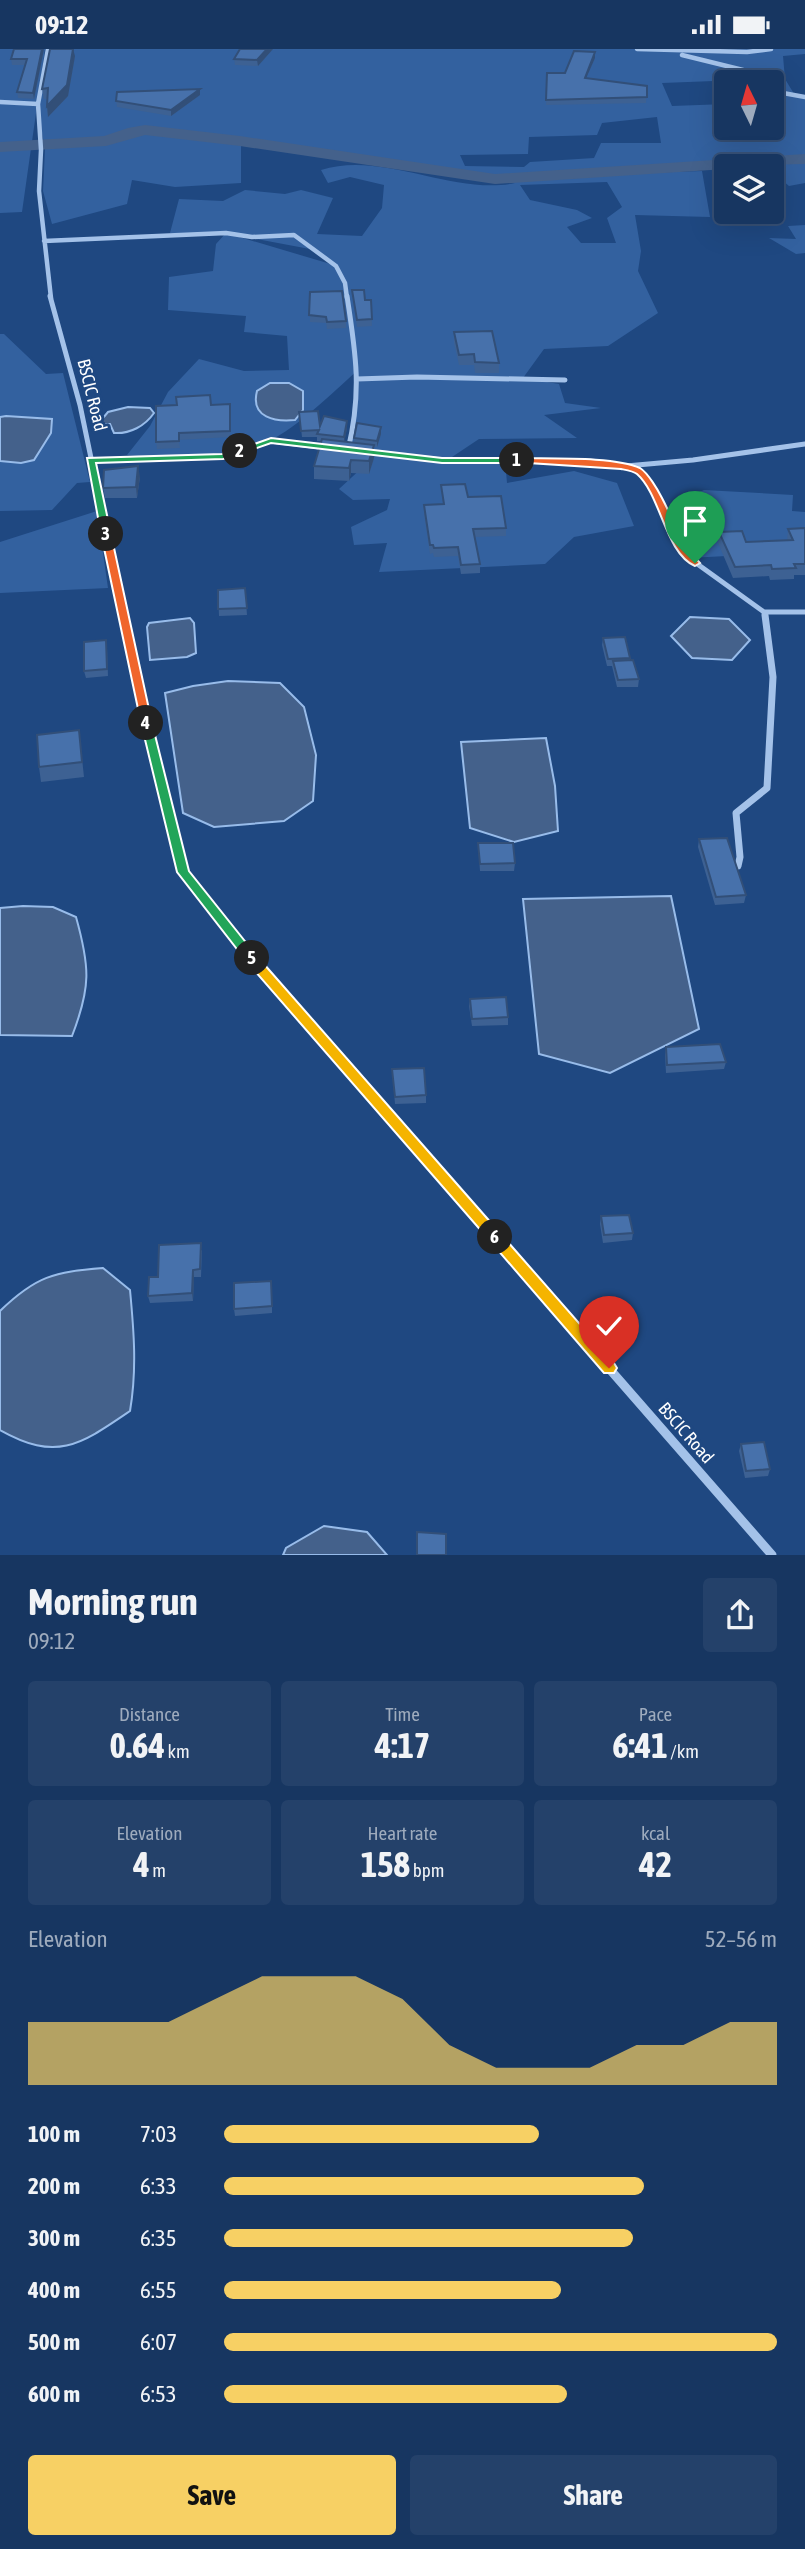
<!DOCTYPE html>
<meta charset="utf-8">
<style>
:root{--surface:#173661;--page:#24416a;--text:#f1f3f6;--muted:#9eabbd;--line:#365076;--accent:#f7d064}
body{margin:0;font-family:"Asap Condensed",sans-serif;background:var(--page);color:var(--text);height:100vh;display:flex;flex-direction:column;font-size:26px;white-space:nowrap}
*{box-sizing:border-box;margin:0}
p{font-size:23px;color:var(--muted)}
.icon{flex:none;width:38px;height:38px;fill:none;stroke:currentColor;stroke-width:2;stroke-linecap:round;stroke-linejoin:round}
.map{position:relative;height:1506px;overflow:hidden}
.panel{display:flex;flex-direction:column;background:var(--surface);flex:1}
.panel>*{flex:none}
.needle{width:46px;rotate:355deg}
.fabs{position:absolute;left:714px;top:21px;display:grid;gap:14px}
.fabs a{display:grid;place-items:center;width:70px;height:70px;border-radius:7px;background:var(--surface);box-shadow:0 7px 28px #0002,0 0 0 2px var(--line);font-size:35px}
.pin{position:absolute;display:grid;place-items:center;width:60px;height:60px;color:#fff;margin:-72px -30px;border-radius:50% 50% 50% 0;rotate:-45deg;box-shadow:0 0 7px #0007}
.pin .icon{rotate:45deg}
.km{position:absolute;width:35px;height:35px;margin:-18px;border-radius:50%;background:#222;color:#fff;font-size:19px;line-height:35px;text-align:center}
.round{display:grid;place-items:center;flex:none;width:74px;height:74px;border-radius:7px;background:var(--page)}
.summary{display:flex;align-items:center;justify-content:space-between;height:119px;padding:0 28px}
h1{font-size:38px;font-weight:700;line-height:52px}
.figures{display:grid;grid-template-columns:repeat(3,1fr);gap:10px;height:119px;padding:7px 28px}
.figures div{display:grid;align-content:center;border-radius:7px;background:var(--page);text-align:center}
.figures b{font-size:35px;font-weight:700}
.figures small{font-size:19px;font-weight:400}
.figures p{font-size:19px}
.chart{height:196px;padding:14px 28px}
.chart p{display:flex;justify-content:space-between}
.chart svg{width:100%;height:126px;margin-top:7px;fill:var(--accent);opacity:.7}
.action{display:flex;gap:14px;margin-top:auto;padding:14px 28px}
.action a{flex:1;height:80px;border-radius:7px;background:var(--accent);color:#111;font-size:28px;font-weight:700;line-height:80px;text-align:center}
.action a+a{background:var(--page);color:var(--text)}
ul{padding:0 28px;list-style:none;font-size:23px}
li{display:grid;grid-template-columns:112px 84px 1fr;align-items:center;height:52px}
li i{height:18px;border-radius:9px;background:var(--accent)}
.status{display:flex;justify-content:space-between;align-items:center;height:49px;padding:0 35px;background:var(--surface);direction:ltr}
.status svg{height:19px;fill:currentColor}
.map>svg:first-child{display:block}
</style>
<div class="status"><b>09:12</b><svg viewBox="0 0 49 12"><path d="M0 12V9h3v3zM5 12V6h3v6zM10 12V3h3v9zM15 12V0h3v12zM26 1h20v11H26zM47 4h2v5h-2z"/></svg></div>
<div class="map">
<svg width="805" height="1506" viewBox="0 0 805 1506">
<rect width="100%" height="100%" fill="#1f4881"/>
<path fill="#33619f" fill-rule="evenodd" d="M0,0H45L39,44L48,0H805V5L783,7L785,30L796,48L805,50V134L789,137L776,126L772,127V117H726V128L707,116L529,128L702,122L710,168L635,166L641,202L638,222L658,264L608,297L544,300L523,329L559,335L565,354L601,359L544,366L577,389L479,390L452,408L505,411L507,434L574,422L617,434L634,477L574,488L545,515L379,523L387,494L354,496L351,478L387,461L390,450L353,451L339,440L377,405L348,401L357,322C333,343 297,379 269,392C223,413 175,411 127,406L150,377L168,343L199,310L244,322L289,321L287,287L244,283L246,267L168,261L169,228L213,222L216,195L225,185L170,184L179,150L223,152L245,141L285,145L301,141L333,149L317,185L362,187L382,159L384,136L350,128L328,134L321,121C382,101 454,147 515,134L241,92V134L175,138L132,131L127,155L52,175L43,142L45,100L37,57L22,163L0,164ZM740,31L742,33H772V79H726V55L672,57L662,34ZM657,68L661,94H601L594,109L530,113L524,118L465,117L460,106L528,105L529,88L597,86L602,74ZM607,133L622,158L607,169L616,194H581L567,178L592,169L577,161L530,151L520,136ZM236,186L315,201L334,216L236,187Z
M805,176V204L796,205L769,189L796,190L788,177Z
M0,285H4L46,325L63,324L90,433L77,434L52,461L0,462Z
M704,441L793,446L792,462L805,463V503L689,509L666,470L675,454Z
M97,462L108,539L0,544V493Z"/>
<path fill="#44618b" stroke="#98bcea" stroke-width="2" d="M270,334H289L303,342V361L295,371C276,373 250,369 257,342Z
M128,358L150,359L154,364C145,377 130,385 114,384L110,375H98L108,363Z
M6,367L52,370L51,384L34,411L21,414L0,412V368Z
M690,568L729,570L750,591L732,611L692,609L671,587Z
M190,569L194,574L196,604L187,608L150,611L147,578L149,574Z
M228,632L280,634L304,658L316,706L313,752L284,772L214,778L183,764L165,644L193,637Z
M546,689L555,737L558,782L514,793L470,779L461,693Z
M671,847L699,980L610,1024L539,1005L523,850Z
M23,857L53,858L76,868C90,918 91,938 72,987L0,986V859Z
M103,1219L130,1241C134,1283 137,1321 130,1362C80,1396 57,1413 0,1381V1262C36,1227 54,1223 103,1219Z
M324,1477L367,1483L387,1506H283L286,1499Z"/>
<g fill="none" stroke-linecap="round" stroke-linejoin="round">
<path fill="#44618b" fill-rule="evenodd" d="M145,76L240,87L495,125L805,105V115L726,117V120L495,135L240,97L145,86L106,97L0,103V93L104,87L128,79Z"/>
<path stroke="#a4c2e9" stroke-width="4.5" d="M48,0L38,55L41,101L39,142L51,249
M637,0L747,3L771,0
M682,6L743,21L765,33
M772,37L783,44L805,48
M0,53L38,55
M44,192L226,184L252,188L294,186L336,217L345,234L347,249"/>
<path stroke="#a4c2e9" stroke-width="5" d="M50,247L80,356L124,568
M347,247C356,305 362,343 348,401
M357,330L417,328L565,331
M364,403L442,411H523L622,417L639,422L657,447L666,470L689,509L764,563H805
M90,411L223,408L271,392L328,399
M626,417L693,411L805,395
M764,563L765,568"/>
<path stroke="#a4c2e9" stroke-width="7" d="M124,566L155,718L183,823L232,887L312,979
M738,817L740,808L736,764L767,739L773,628L765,566"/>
<path stroke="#a4c2e9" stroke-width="9" d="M310,977L772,1506"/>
</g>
<path fill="#3d6193" d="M44,0L34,50L18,49L17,43L25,16H12L11,10Z
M273,0L258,17L235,16L234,10Z
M75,7L68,47L48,68L47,57V50H44L42,40Z
M595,9L586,29L647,37L646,54L546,56L547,24H565Z
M200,46L171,67L117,58L116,52Z
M352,241L365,251H371L372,277L357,278Z
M310,243L346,272V279L327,280L326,274L310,273Z
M454,283L499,314V324H475L474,316H459L454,294Z
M211,356L230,362V388L179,391L180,399L157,400L156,393Z
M299,363L320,377L347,372V379L344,393L354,394V389L381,378V385L377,398H374V409L369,425L351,424L349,432L314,430V417L322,392H317V388H302Z
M140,428L137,449H105L103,439Z
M441,436L468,448L506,479V487L475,488L480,515V524L461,525L458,507L434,508L433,504L430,505L424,465V456L443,455Z
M805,479V526H794V530L770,531L769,527L733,529L718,494L719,483L746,493L787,492L788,480Z
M245,539L247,566L219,567L218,541Z
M603,589L630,609V611L639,630L638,638H617L612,617H607L602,596Z
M107,599L108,627L86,629L84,622Z
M79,681L84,728L41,733L39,718Z
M699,790L746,846L744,854L715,856L698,798Z
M478,794L515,814L514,822H480Z
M470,950L508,968V976L472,977L469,957Z
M666,998L726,1013L724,1020L666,1024L665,1006Z
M392,1020L426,1046V1054L395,1055Z
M601,1167L633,1184L632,1191L603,1194L600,1175Z
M202,1201L201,1228H194L193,1252L150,1254L148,1247L158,1228Z
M272,1239V1264L235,1267L234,1260Z
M741,1395L770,1420L768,1427L745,1429L739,1402Z"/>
<path fill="#324f78" d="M42,0H44L34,50L33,44Z
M73,0L75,7L68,47L48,68L47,57Z
M267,0H273L258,17L257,11Z
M595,3V9L584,34L585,29Z
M200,40V46L171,67V61Z
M347,372V379L344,395V388Z
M381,378V385L377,398V392Z
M374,396V409L369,425V412Z
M351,411V424L349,432V419Z
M138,417L140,428L137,449L136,438Z
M193,1221L194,1228L193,1252L192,1244Z"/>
<path fill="#4771ab" stroke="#324f78" stroke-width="2" d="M14,0H42L33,44L17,43L27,10H11Z
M50,0H73L67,36L47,57L48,39L42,40Z
M240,0H267L257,11L234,10Z
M574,2L595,3L585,29L647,37V48L546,51L547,24H565Z
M200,40L171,61L116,52L117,43Z
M352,241H364L365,251H371L372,270L357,271Z
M342,242L346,272L327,273L326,268L309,266L310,243Z
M492,282L499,314L475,313L474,305L459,306L454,283Z
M210,346L211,356L230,355V382L179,384V392L156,393V357L177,356L176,348Z
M318,362L320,377L324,367L347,372L344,388L317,385L319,381L301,382L299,363Z
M357,374L381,378L377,392L354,389Z
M322,390L374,396L369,412L351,411L349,419L314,417Z
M138,417L136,438L103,439L104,421Z
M465,435L468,448L501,447L506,479L473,480L480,515L461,516L458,498L434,499L433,496H430L424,456L444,455L441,436Z
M805,479V515H794L796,519L772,520L771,516L735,518L719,483L742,482L746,493L793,491L788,480Z
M245,539L247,559L218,560V541Z
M625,588L630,609L608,610L603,589Z
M106,591L107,620L84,622V593Z
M633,611L639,630L618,631L613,612Z
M79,681L82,713L39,718L37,686Z
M727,789L746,846L716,848L699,790Z
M478,794H513L515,814L480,815Z
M506,948L508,968L472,970L470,950Z
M720,995L726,1013L667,1016L666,998Z
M424,1019L426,1046L395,1048L392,1020Z
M629,1166L633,1184L604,1186L601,1167Z
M201,1194L200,1220L193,1221L192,1244L148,1247L149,1228H158L159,1196Z
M271,1232L272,1257L234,1260V1234Z
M764,1393L770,1420L746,1422L741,1395Z
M417,1483L446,1485V1506H417Z"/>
<path fill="#f0652b" stroke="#fff" stroke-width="2" d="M517,409C547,410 615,407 640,419C648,424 658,441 662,449C674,472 682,496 700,514L695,517C665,504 661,446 637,425C633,422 626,421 621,420L513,413V410Z"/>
<path fill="#22a559" stroke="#fff" stroke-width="2" d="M271,389L442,409H517L521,411L517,414H442L271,394L240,405L235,402Z"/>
<path fill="#22a559" stroke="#fff" stroke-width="2" d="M240,399L243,400V404L223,410L96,414L111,485L106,488L101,485L87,409L222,405Z"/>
<path fill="#f0652b" stroke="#fff" stroke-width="2" d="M106,483L111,485L152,674L146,678L141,674L101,485Z"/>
<path fill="#22a559" stroke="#fff" stroke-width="2" d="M146,671L152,674L189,822L256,906V913H247L177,823L141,674Z"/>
<path fill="#f5b400" stroke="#fff" stroke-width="2" d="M252,905L256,906L500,1184L503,1188L500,1192H490L247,913V906Z"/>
<path fill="#f5b400" stroke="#fff" stroke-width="2" d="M495,1182L500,1184L614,1314L617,1319L614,1324H604L490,1192L488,1188Z"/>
<g text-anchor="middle" stroke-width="6" stroke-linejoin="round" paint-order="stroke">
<g font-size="18" fill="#fff" stroke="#1f4881">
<text transform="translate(92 346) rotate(76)" y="6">BSCIC Road</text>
<text transform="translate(686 1384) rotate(49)" y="6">BSCIC Road</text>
</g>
</g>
</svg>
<div class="fabs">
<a><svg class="needle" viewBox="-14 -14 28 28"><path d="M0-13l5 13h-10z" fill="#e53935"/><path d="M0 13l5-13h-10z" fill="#9eabbd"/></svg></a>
<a><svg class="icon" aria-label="layers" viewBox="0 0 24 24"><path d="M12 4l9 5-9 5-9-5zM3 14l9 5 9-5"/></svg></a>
</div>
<div class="pin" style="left:695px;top:514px;background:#1e9e55"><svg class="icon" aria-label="arrive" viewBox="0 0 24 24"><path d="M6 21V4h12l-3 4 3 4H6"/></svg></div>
<div class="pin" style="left:609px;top:1319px;background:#d93025"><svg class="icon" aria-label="check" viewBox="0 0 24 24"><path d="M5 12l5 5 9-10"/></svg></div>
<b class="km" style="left:517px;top:411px">1</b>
<b class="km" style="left:240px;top:402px">2</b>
<b class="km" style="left:106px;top:485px">3</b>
<b class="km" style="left:146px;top:674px">4</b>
<b class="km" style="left:252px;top:909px">5</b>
<b class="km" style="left:495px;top:1188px">6</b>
</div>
<section class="panel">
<div class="summary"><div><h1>Morning run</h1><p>09:12</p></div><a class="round"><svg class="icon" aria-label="share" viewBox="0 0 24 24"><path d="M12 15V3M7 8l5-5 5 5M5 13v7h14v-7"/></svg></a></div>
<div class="figures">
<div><p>Distance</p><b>0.64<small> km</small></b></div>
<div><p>Time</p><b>4:17</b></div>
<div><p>Pace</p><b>6:41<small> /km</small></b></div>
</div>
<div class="figures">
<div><p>Elevation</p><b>4<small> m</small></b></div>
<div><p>Heart rate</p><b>158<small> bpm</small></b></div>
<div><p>kcal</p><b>42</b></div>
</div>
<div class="chart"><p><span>Elevation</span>52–56 m</p>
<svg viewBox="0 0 160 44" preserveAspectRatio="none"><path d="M0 44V22L10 22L20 22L30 22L40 14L50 6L60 6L70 6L80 14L90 30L100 38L110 38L120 38L130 30L140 30L150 22L160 22V44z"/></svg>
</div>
<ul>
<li><b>100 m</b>7:03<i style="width:57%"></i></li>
<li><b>200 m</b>6:33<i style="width:76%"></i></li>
<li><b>300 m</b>6:35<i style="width:74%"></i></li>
<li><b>400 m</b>6:55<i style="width:61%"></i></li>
<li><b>500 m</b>6:07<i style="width:100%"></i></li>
<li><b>600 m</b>6:53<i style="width:62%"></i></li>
</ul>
<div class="action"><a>Save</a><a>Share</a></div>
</section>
